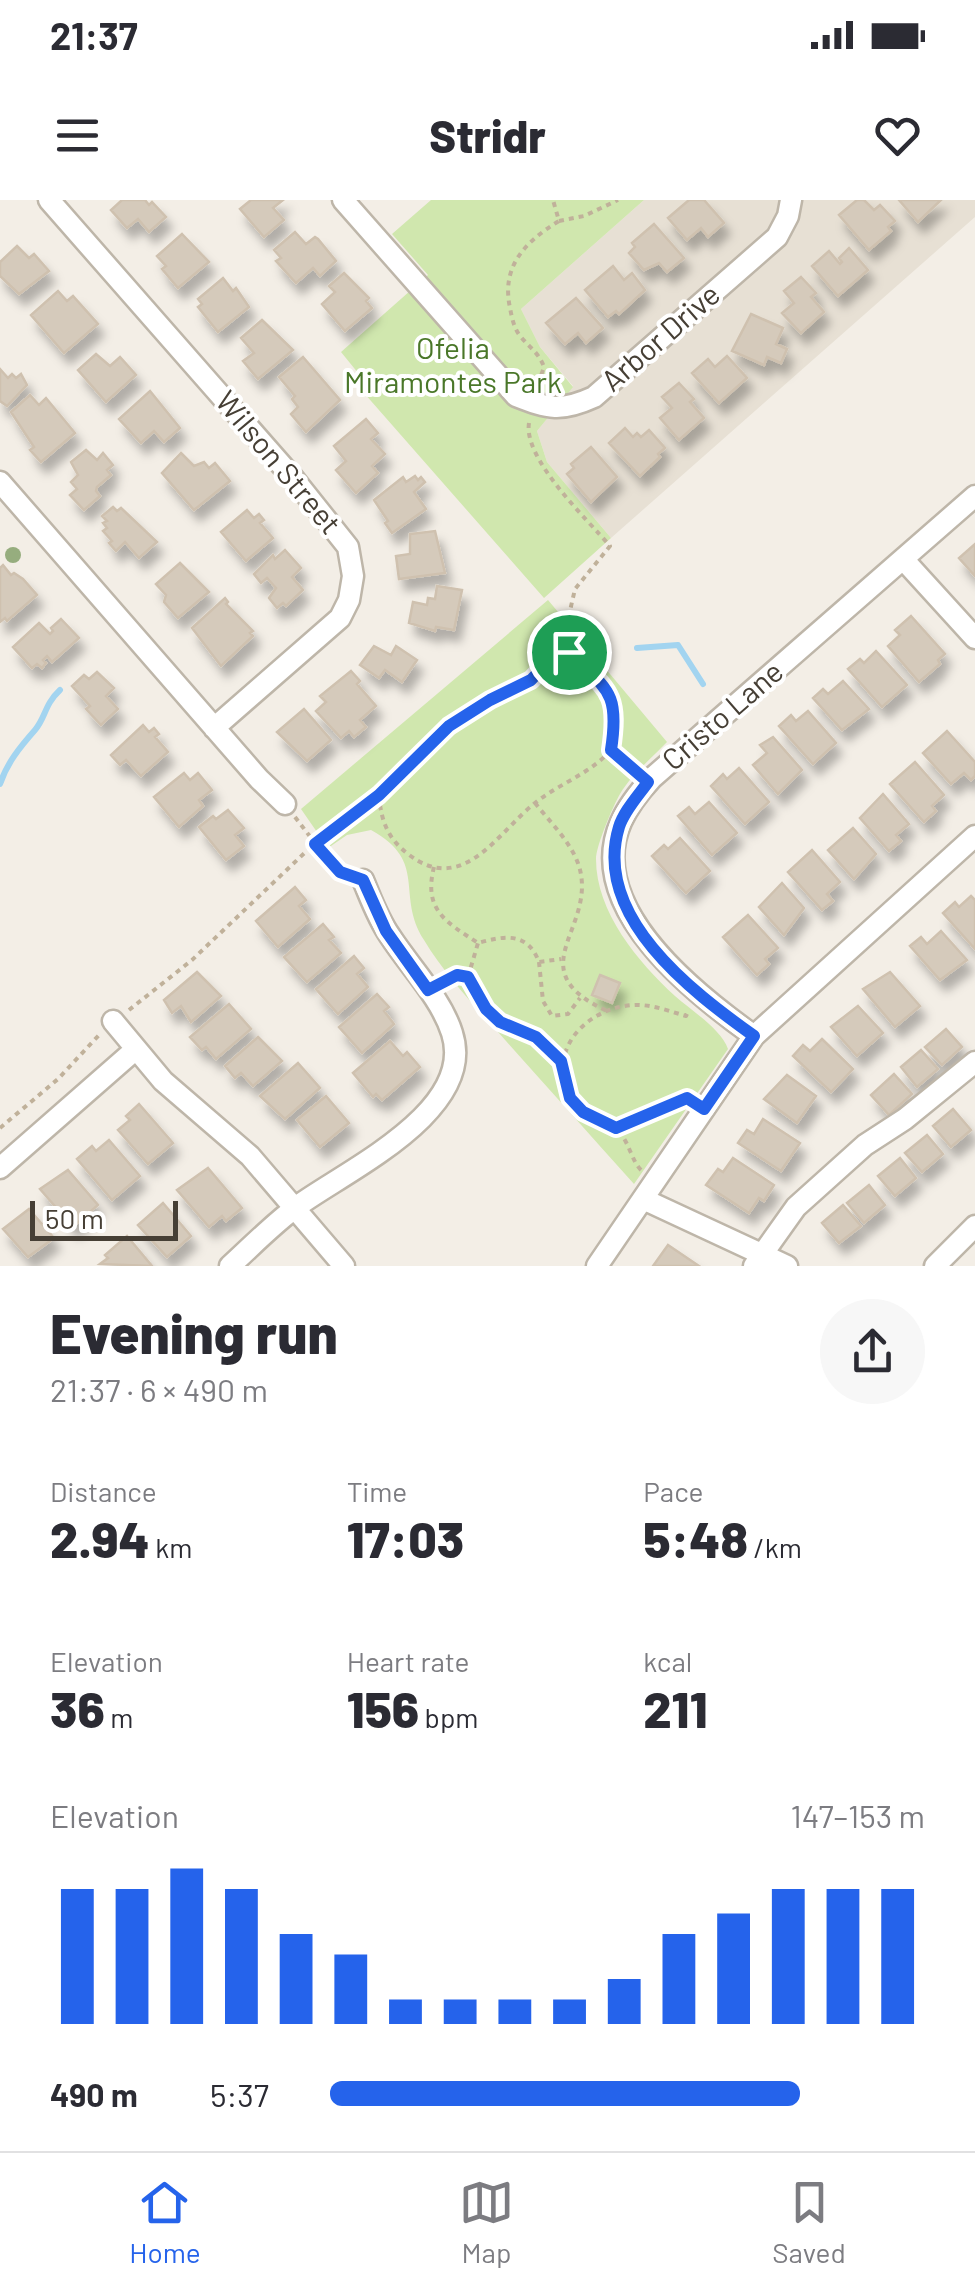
<!DOCTYPE html>
<meta charset="utf-8">
<style>
:root{--surface:#fff;--page:#f7f7f7;--text:#2b2b33;--muted:#7c7c81;--line:#e1e1e2;--accent:#2563eb}
body{margin:0;font-family:Barlow,sans-serif;background:var(--page);color:var(--text);height:100vh;display:flex;flex-direction:column;font-size:38px;white-space:nowrap}
*{box-sizing:border-box;margin:0}
p{font-size:32px;color:var(--muted)}
.icon{flex:none;width:55px;height:55px;fill:none;stroke:currentColor;stroke-width:2;stroke-linecap:round;stroke-linejoin:round}
.map{position:relative;height:1066px;overflow:hidden}
.panel{display:flex;flex-direction:column;background:var(--surface);flex:1}
.panel>*{flex:none}
.scale{position:absolute;left:30px;bottom:25px;width:148px;box-sizing:border-box;padding-left:10px;border:5px solid #463f35;border-top:0;font-size:28px;line-height:35px;white-space:nowrap;color:#463f35;-webkit-text-stroke:8px #fff;paint-order:stroke}
.pin{position:absolute;display:grid;place-items:center;width:85px;height:85px;color:#fff;margin:-42px;border:5px solid #fff;border-radius:50%;box-shadow:0 2px 10px #0007}
.round{display:grid;place-items:center;flex:none;width:105px;height:105px;border-radius:52px;background:var(--page)}
.overview{display:flex;align-items:center;justify-content:space-between;height:170px;padding:0 50px}
h1{font-size:55px;font-weight:800;line-height:75px}
.stats{display:grid;grid-template-columns:repeat(3,1fr);gap:15px;height:170px;padding:10px 50px}
.stats div{display:grid;align-content:center}
.stats b{font-size:50px;font-weight:800}
.stats small{font-size:28px;font-weight:400}
.stats p{font-size:28px}
.chart{height:280px;padding:20px 50px}
.chart p{display:flex;justify-content:space-between}
.chart svg{width:100%;height:180px;margin-top:10px;stroke:var(--accent);stroke-width:6}
ul{padding:0 50px;list-style:none;font-size:32px}
li{display:grid;grid-template-columns:160px 120px 1fr;align-items:center;height:75px}
li i{height:25px;border-radius:12px;background:var(--accent)}
.status{display:flex;justify-content:space-between;align-items:center;height:70px;padding:0 50px;background:var(--surface);direction:ltr}
.status svg{height:28px;fill:currentColor}
header{display:flex;justify-content:space-between;align-items:center;height:130px;padding:0 50px;background:var(--surface);font-size:45px;font-weight:800}
.menu{display:flex;justify-content:space-around;align-items:center;height:140px;border-top:2px solid var(--line);background:var(--surface);font-size:28px;color:var(--muted)}
.menu a{display:grid;justify-items:center;gap:5px}
.menu .active{color:var(--accent)}
.map>svg:first-child{display:block}
</style>
<div class="status"><b>21:37</b><svg viewBox="0 0 49 12"><path d="M0 12V9h3v3zM5 12V6h3v6zM10 12V3h3v9zM15 12V0h3v12zM26 1h20v11H26zM47 4h2v5h-2z"/></svg></div>
<header><svg class="icon" aria-label="menu" viewBox="0 0 24 24"><path d="M4 6h16M4 12h16M4 18h16"/></svg>Stridr<svg class="icon" aria-label="heart" viewBox="0 0 24 24"><path d="M12 20l-8-8c-3-5 5-10 8-4 3-6 11-1 8 4z"/></svg></header>
<div class="map">
<svg width="975" height="1066" viewBox="0 0 975 1066">
<defs>
<filter id="shadow"><feDropShadow dx="6" dy="11" stdDeviation="5" flood-color="#0004"/></filter>
</defs>
<rect width="100%" height="100%" fill="#f3eee6"/>
<path fill="#e7e0d4" d="M644,0H975V17L611,338L547,262L537,231L573,186L540,147L521,109Z"/>
<path fill="#d0e7ae" d="M431,0H644L521,109L540,147L573,187L537,231L547,262L611,338L544,398L364,193L367,184L341,152L428,75L392,34Z
M548,400L667,542C652,558 631,575 620,594C613,606 596,646 596,659C596,712 638,762 675,796C692,811 721,829 728,849L634,984C592,937 549,889 506,841C478,809 446,777 424,740C395,694 429,662 371,630L347,635L328,648L301,609Z"/>
<g fill="none" stroke-linecap="round" stroke-linejoin="round">
<path stroke="#a2d4f0" stroke-width="6" d="M637,448L678,445L703,484
M0,584C7,563 20,547 35,530C46,517 44,505 60,490"/>
</g>
<path fill="#d5cabb" stroke="#cfc1af" stroke-width="2.5" filter="url(#shadow)" d="M122,0H145L149,5L152,2L166,17L149,32L138,19L127,28L111,10Z
M251,0H283L273,8L284,20L264,37L240,9Z
M689,0H704L724,23L708,37L701,28L687,40L668,18Z
M857,0H864L874,10L880,5L895,21L888,27L891,31L869,50L839,15Z
M899,0H941L918,22Z
M654,24L684,58L667,72L659,63L644,70L629,53L635,47L632,43Z
M295,32L306,44L315,37L318,39L336,61L320,76L313,68L296,83L276,61L281,58L274,50Z
M182,34L209,62L178,88L162,69L166,66L157,56Z
M17,46L29,58L34,54L49,71L19,94L0,76V62Z
M849,48L868,70L838,96L812,66L829,51L840,64L842,62L839,58Z
M613,66L624,80L632,73L645,90L619,114L616,111L608,117L585,90Z
M344,73L369,98L366,101L372,108L345,131L322,104L335,92L329,86Z
M801,77L816,93L811,97L824,112L801,133L782,113L794,103L784,91Z
M223,78L233,91L236,88L249,107L218,132L198,107L202,104L198,99Z
M58,91L67,101L73,96L98,124L64,153L31,115Z
M576,98L603,128L586,143L578,133L565,144L546,123Z
M751,114L783,128L776,144L787,149L781,163L767,157L764,165L732,151Z
M262,120L293,150L258,179L243,161L254,153L241,138Z
M96,154L110,166L120,157L136,175L106,202L78,170Z
M727,156L747,178L719,203L692,173L708,159L715,167Z
M303,157L340,200L306,232L291,214L298,207L292,199L295,196L279,177Z
M0,169L8,178L12,174L16,178L21,174L27,185L7,206L0,201Z
M679,183L694,199L690,202L704,218L679,240L660,218L672,208L662,197Z
M150,191L180,228L164,242L154,231L141,243L119,219Z
M30,195L39,205L46,198L75,233L41,262L30,250L34,247L11,212Z
M366,219L378,233L371,239L385,254L372,266L378,273L356,293L336,270L346,261L334,246Z
M625,228L633,237L637,233L641,237L649,230L665,248L658,254L660,257L640,276L609,243Z
M591,247L617,277L591,302L567,274L574,268L571,264Z
M86,250L97,260L103,253L113,265L107,270L111,275L97,287L96,291L100,296L84,310L70,295L77,289L71,282L78,275L71,262Z
M181,253L194,266L204,262L209,268L215,263L230,281L194,310L162,273Z
M415,276L418,280L421,277L425,282L414,292L426,309L392,333L385,323L388,321L374,300L403,277L406,282Z
M113,307L117,311L121,308L157,342L139,358L125,342L116,351L109,343L112,341L103,331L107,328L103,323L107,321L102,316Z
M247,310L254,318L259,314L264,320L260,323L273,338L246,361L221,332Z
M435,331L445,373L399,379L396,356L410,354V334Z
M975,344V376L959,358Z
M285,350L301,368L292,377L303,390L286,406L283,403L277,408L269,398L276,388L267,378L261,383L254,374L273,355L275,359Z
M180,363L209,392L178,418L164,402L166,395L156,384Z
M3,365L11,375L14,373L23,379L37,395L7,421L5,418L0,422V368Z
M437,386L462,390L454,430L436,427L435,431L409,423L413,402L427,405L428,398L435,399Z
M225,398L228,402L226,404L253,431L250,433L253,436L221,466L192,428Z
M911,416L945,454L938,460L940,464L919,482L888,446L900,435L895,430Z
M61,419L79,438L52,462L47,456L43,460L46,463L42,468L37,464L32,468L13,447L39,423L50,434L53,431L51,428Z
M374,446L391,455L396,446L417,460L402,482L385,470L379,478L360,465Z
M876,451L907,485L882,507L848,469L860,459L864,463Z
M351,471L360,481L357,484L376,506L360,520L366,527L354,537L349,531L341,538L316,511L326,502L320,496Z
M97,472L114,488L106,496L118,509L101,525L86,509L90,506L72,486L84,475L89,479Z
M843,481L869,509L842,530L813,498L823,489L828,494Z
M304,509L331,540L307,561L277,532Z
M808,511L836,543L813,564L779,526L791,515L796,521Z
M143,525L149,532L154,528L159,534L155,537L168,552L141,576L126,560L120,565L111,555Z
M947,531L975,562V576L971,580L964,573L951,584L923,553Z
M773,537L802,570L778,594L753,565L767,553L760,545Z
M915,562L944,595L932,606L936,611L924,622L890,584Z
M739,568L769,602L745,624L711,586L723,574L727,579Z
M184,573L190,580L198,573L212,590L199,600L203,606L179,627L154,597Z
M883,594L909,624L896,635L901,641L889,651L860,618Z
M709,602L737,633L712,655L678,616L689,607L695,614Z
M228,610L244,628L235,635L244,646L226,660L199,627L213,616L216,619Z
M853,628L876,654L854,679L828,650Z
M680,638L710,671L686,693L652,656L664,645L668,649Z
M812,650L840,682L827,694L833,701L822,710L788,672Z
M782,683L804,708L784,735L759,707Z
M295,687L306,700L299,706L310,719L278,747L256,721Z
M971,696L975,700V749L943,713L955,702L959,707Z
M748,715L778,748L765,759L769,764L757,775L723,737Z
M323,724L334,737L329,740L341,753L307,782L284,757Z
M941,731L967,760L940,780L910,746L921,737L927,744Z
M354,756L364,768L357,774L368,787L338,814L316,789Z
M197,772L221,796L191,822L181,806L172,813L164,800Z
M890,772L920,806L895,827L863,789Z
M600,775L620,783L612,803L592,795Z
M377,794L389,807L384,811L394,824L362,853L339,827Z
M229,804L251,829L216,859L206,847L202,850L190,837Z
M858,806L883,833L857,856L831,827Z
M946,829L962,847L942,865L925,847Z
M258,837L282,861L253,886L241,873L235,878L225,866Z
M822,839L853,869L831,892L793,856L803,845L810,851Z
M390,841L403,856L407,852L420,867L382,900L376,894L373,897L353,873Z
M921,850L938,869L917,887L901,867Z
M298,863L320,888L285,919L260,896Z
M894,874L912,894L889,915L871,895Z
M787,875L816,896L797,923L764,899Z
M326,896L349,923L320,947L297,920Z
M139,904L173,943L148,964L118,930L130,920L126,916Z
M953,909L971,930L951,947L933,926Z
M763,919L800,943L781,971L738,943L747,930L754,934Z
M927,935L943,954L922,972L905,953Z
M109,940L140,976L112,1000L77,959L92,946L96,951Z
M733,958L774,985L764,1001L759,998L749,1013L706,985L718,969L723,972Z
M900,958L916,978L895,996L878,976Z
M208,968L242,1008L226,1021L222,1016L209,1027L177,990Z
M68,970L98,1005L73,1027L40,989Z
M869,985L885,1005L864,1023L847,1003Z
M163,1003L191,1036L167,1057L138,1025Z
M843,1005L861,1026L839,1043L822,1023Z
M29,1009L54,1038L28,1057L3,1029Z
M127,1036L152,1066L100,1064L108,1058L105,1055Z
M668,1045L699,1066H653Z"/>
<g fill="none" stroke-linecap="round" stroke-linejoin="round">
<defs>
<path id="minor" d="M49,0L293,278L348,347L353,376L349,400L340,418L214,528
M343,0L516,196C549,209 561,212 594,197L777,37L788,16L791,0
M0,282L259,579L285,604
M903,359L975,438
M113,821L163,881L250,956L344,1066
M754,836C695,794 583,707 621,622C628,606 640,591 652,578L975,296
M0,968L136,849
M643,999L787,1066
M230,1066C252,1046 274,1023 299,1005C349,969 477,910 452,833C441,798 410,767 390,736C378,719 371,699 363,680
M597,1066L754,836L975,636
M754,1066L796,1007L865,945L905,919L975,862
M935,1066L975,1026"/>
</defs>
<use href="#minor" stroke="#beb6a9" stroke-width="25"/>
<path stroke="#c0b19a" stroke-width="4" stroke-dasharray="5 5" stroke-linecap="butt" d="M559,21L584,16L618,0
M538,184L544,167C539,153 530,148 521,137C514,129 512,118 510,108C501,66 525,42 559,21L553,0
M529,223C523,259 587,319 610,346L575,389L569,415V452C608,490 620,491 611,550L634,567
M379,595C381,620 387,638 408,654C463,697 498,632 535,603C560,583 588,575 610,551
M535,603C550,622 571,642 579,666C598,729 516,769 607,811
M295,617L315,643L345,673
M434,667C423,710 446,722 478,743C504,736 527,731 539,762L561,759
M539,762L543,801L552,816L568,814L580,798
M468,777L478,743
M445,781L457,775L468,777C477,793 484,812 501,822C527,838 538,836 561,861
M129,810L192,760L315,643L379,595L449,526L490,500L531,480L548,462L569,452L575,446
M0,928L58,879L99,835
M616,928L685,899
M641,970C631,960 630,943 618,931C603,916 580,916 569,895C547,849 587,808 633,805C651,804 669,811 686,816L688,812"/>
<use href="#minor" stroke="#fff" stroke-width="20"/>
</g>
<circle fill="#96ad7e" cx="13" cy="355" r="8"/>
<g fill="none" stroke-linecap="round" stroke-linejoin="round">
<defs>
<path id="route" d="M569,452C607,490 620,491 611,550L648,582C638,596 624,611 619,627C592,716 691,791 754,836L704,909L687,898L616,928L583,912L570,898L561,861L536,837L500,822L486,809L468,777L457,775L428,790L386,731L363,680L340,672L315,644L379,595L449,526L490,500L531,480L548,462Z"/>
</defs>
<use href="#route" stroke="#fff" stroke-width="20"/>
<use href="#route" stroke="#2563eb" stroke-width="12"/>
</g>
<g text-anchor="middle" stroke-width="8" stroke-linejoin="round" paint-order="stroke">
<g font-size="30" fill="#463f35" stroke="#fff">
<text transform="translate(661 138) rotate(-41)" y="10">Arbor Drive</text>
<text transform="translate(278 263) rotate(50)" y="10">Wilson Street</text>
<text transform="translate(723 516) rotate(-41)" y="10">Cristo Lane</text>
</g>
<g font-size="30" fill="#4a7729" stroke="#fff">
<text x="453" y="159">Ofelia<tspan x="453" dy="34">Miramontes Park</tspan></text>
</g>
</g>
</svg>
<div class="scale">50 m</div>
<div class="pin" style="left:569px;top:452px;background:#1e9e55"><svg class="icon" aria-label="arrive" viewBox="0 0 24 24"><path d="M6 21V4h12l-3 4 3 4H6"/></svg></div>
</div>
<section class="panel">
<div class="overview"><div><h1>Evening run</h1><p>21:37 · 6 × 490 m</p></div><a class="round"><svg class="icon" aria-label="share" viewBox="0 0 24 24"><path d="M12 15V3M7 8l5-5 5 5M5 13v7h14v-7"/></svg></a></div>
<div class="stats">
<div><p>Distance</p><b>2.94<small> km</small></b></div>
<div><p>Time</p><b>17:03</b></div>
<div><p>Pace</p><b>5:48<small> /km</small></b></div>
</div>
<div class="stats">
<div><p>Elevation</p><b>36<small> m</small></b></div>
<div><p>Heart rate</p><b>156<small> bpm</small></b></div>
<div><p>kcal</p><b>211</b></div>
</div>
<div class="chart"><p><span>Elevation</span>147–153 m</p>
<svg viewBox="0 0 160 44" preserveAspectRatio="none"><path d="M5 44V11M15 44V11M25 44V6M35 44V11M45 44V22M55 44V27M65 44V38M75 44V38M85 44V38M95 44V38M105 44V33M115 44V22M125 44V17M135 44V11M145 44V11M155 44V11"/></svg>
</div>
<ul>
<li><b>490 m</b>5:37<i style="width:79%"></i></li>
</ul>
</section>
<nav class="menu">
<a class="active"><svg class="icon" aria-label="home" viewBox="0 0 24 24"><path d="M3 11l9-7 9 7M6 9v11h12V9"/></svg>Home</a>
<a><svg class="icon" aria-label="map" viewBox="0 0 24 24"><path d="M3 6l6-2 6 2 6-2v14l-6 2-6-2-6 2zM9 4v14M15 6v14"/></svg>Map</a>
<a><svg class="icon" aria-label="saved" viewBox="0 0 24 24"><path d="M7 4h10v16l-5-4-5 4z"/></svg>Saved</a>
</nav>
